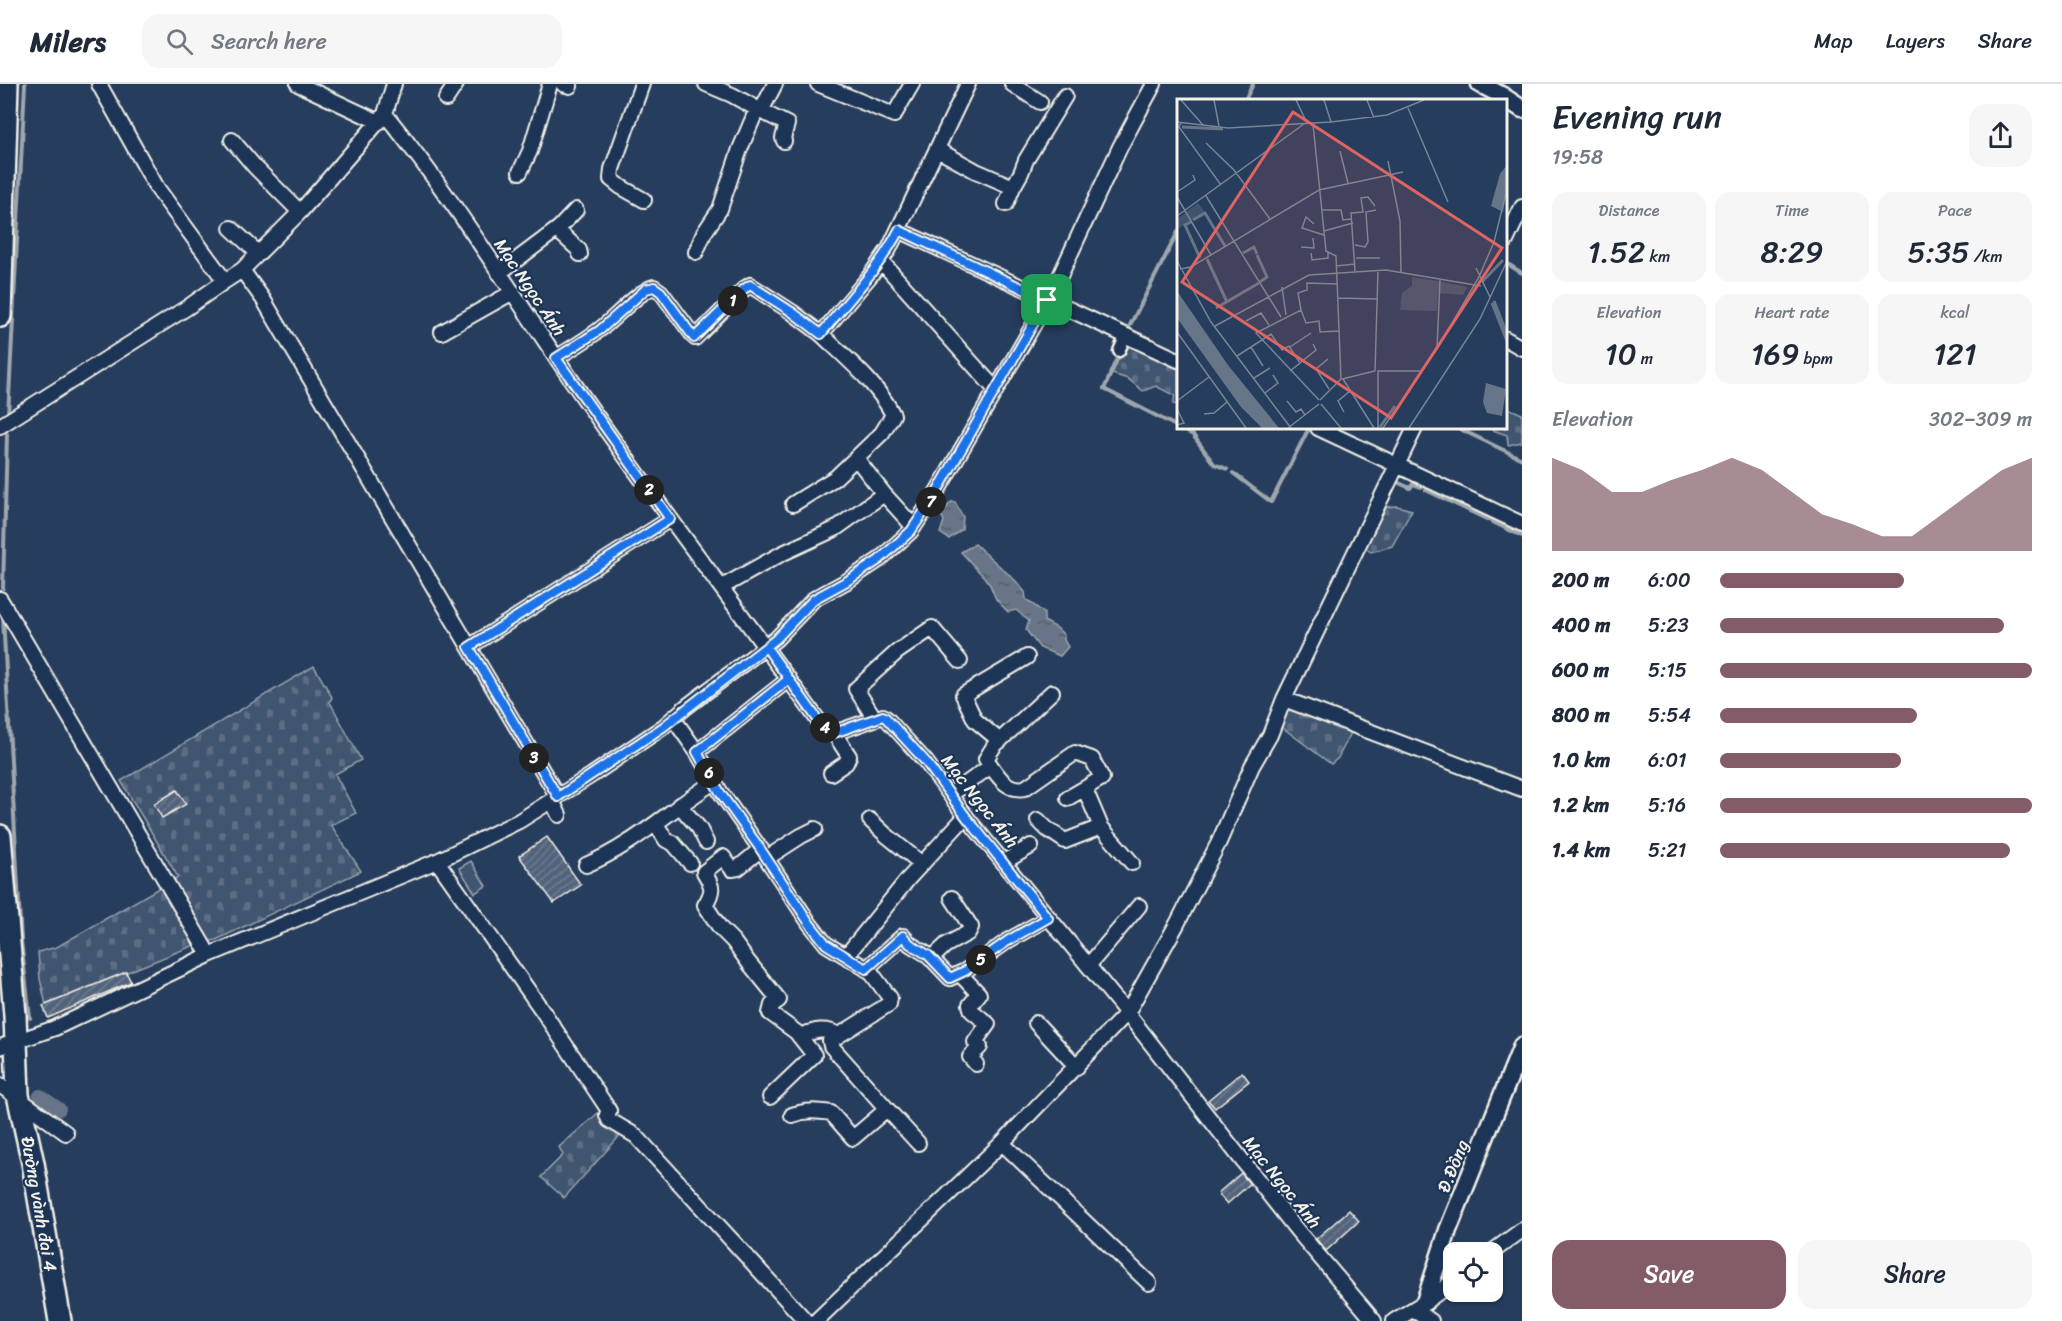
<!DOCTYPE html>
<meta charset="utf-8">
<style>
:root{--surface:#fff;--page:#f6f6f7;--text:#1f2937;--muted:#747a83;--line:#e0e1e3;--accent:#845c67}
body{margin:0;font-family:Sriracha,sans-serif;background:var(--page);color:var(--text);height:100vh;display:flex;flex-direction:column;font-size:22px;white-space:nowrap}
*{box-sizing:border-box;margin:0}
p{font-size:20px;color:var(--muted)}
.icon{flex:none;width:33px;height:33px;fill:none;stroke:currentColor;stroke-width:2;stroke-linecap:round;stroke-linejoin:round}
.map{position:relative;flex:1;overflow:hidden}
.side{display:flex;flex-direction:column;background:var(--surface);width:540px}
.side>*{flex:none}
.controls{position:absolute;left:1443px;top:1158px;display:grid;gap:12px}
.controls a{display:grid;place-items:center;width:60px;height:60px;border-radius:12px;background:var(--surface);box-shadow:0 2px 4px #0004;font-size:30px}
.pin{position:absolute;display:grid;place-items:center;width:51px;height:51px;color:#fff;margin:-26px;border-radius:12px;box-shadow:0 3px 9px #0006}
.km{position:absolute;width:30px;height:30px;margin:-15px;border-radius:50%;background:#222;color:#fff;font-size:16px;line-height:30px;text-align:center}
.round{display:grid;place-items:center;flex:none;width:63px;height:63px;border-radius:18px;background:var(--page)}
.summary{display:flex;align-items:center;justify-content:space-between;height:102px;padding:0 30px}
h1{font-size:33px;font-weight:600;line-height:45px}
.metrics{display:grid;grid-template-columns:repeat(3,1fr);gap:9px;height:102px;padding:6px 30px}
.metrics div{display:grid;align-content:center;border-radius:15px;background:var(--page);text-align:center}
.metrics b{font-size:30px;font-weight:600}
.metrics small{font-size:16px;font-weight:400}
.metrics p{font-size:16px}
.chart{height:168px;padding:12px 30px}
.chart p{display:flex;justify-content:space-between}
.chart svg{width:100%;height:108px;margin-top:6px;fill:var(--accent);opacity:.7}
.cta{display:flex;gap:12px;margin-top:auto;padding:12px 30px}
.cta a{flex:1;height:69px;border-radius:18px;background:var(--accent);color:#fff;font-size:24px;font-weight:600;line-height:69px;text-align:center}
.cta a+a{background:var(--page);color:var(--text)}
ul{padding:0 30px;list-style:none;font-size:20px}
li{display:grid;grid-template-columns:96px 72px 1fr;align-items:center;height:45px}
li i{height:15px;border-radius:8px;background:var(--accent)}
header{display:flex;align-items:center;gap:36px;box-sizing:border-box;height:84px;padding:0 30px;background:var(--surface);border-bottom:2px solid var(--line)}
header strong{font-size:28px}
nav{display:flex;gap:33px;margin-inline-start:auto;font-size:21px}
.search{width:420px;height:54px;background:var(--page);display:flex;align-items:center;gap:15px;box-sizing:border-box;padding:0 21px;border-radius:18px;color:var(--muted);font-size:22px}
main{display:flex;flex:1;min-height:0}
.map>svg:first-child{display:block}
</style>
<header>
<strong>Milers</strong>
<div class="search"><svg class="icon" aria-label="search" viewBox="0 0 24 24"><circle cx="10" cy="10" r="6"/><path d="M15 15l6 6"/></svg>Search here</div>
<nav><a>Map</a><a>Layers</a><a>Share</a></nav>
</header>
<main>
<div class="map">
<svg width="1522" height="1237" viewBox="0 0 1522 1237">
<defs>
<pattern id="cemetery-stones" width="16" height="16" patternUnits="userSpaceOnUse" patternTransform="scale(1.5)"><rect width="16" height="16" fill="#40546f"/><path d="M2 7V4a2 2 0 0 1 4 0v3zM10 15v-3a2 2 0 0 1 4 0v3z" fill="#5c6d84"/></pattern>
<pattern id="water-ripples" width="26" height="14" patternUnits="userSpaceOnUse" patternTransform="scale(1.5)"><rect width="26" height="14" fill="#677588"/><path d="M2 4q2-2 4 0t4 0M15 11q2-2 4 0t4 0" fill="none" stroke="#585e67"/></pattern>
<pattern id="building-hatch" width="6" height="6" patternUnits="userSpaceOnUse" patternTransform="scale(1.5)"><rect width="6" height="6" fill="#52647b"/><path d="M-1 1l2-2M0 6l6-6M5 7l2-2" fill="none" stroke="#6c7b8e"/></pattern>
</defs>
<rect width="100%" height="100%" fill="#263d5d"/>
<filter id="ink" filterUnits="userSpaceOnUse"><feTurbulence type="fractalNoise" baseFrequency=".0167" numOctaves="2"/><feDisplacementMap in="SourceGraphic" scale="12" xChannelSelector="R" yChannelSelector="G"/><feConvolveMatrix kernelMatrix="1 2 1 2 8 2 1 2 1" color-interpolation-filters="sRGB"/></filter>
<g filter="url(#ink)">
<path fill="#40546f" stroke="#9aa2ac" stroke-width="1.5" d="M471,777L486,802L475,809L459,784Z"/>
<path fill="url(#cemetery-stones)" stroke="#9aa2ac" stroke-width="1.5" d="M1126,251L1178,276V321L1173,320L1175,312L1156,302L1143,307L1128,295L1109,289Z
M1508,324L1522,330V358L1508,361L1507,351L1487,344H1506V325Z
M1397,422L1412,426L1392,462L1371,468L1360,461L1377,424Z
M314,582L332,613L330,618L361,676L335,690L356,729L331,741L361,787L216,856L192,862L46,921L40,895L38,868L57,863L178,793L121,697Z
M1284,615L1354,643L1338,674L1331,680L1275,638Z
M606,1022L625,1046L564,1114L541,1093L563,1071L559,1063Z"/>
<path fill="url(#water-ripples)" stroke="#9fa7ae" stroke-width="1.5" d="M951,418H955L963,433L962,445L949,455L940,449L944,437L941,431Z
M975,460L1016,497L1025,508L1026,515L1044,529V537L1057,544L1064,551V556L1068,563L1060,572L1040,564L1026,546L1029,537L1016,526L1008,528L996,515L990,501L984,493L961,468Z"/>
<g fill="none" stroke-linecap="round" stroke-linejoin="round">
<path stroke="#9fa7ae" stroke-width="4" d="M1245,16L1253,0
M1506,179L1522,189
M1126,249L1178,148
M1121,267L1104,305L1178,343
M8,332L25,0
M1180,344L1193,351L1214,380L1227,385
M1458,344L1522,375
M1233,389L1271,418L1309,344
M1397,398L1410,404L1413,400L1421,403
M1426,406L1522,452
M3,504L7,350
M3,533L21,857L30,934"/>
<path stroke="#677588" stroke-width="14" d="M40,1012L59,1025"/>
</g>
<path fill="url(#building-hatch)" stroke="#f4f1e8" stroke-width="1.5" d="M177,706L186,720L162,734L154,720Z
M547,753L581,801L554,819L519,772Z
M126,888L131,898L48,934L43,922Z
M1242,988L1249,997L1215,1024L1208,1016Z
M1241,1089L1250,1100L1227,1120L1218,1109Z
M1349,1126L1359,1137L1326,1167L1316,1155Z"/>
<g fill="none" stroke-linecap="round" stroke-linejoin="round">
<defs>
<path id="pedestrian" d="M1119,267L1126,251"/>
<path id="minor" d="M298,0L379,38
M394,0L385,30C459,121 520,223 588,320C664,429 746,535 823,643L834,649L883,632L887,635L926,678L967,734L1127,929L1296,1145L1374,1237
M563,0L570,2
M642,0L612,85L611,95L621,103L644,116
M706,0L732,11L761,27L775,0
M818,0L894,31L912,0
M1012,0L1040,18
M446,15L456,0
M761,27L787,40L783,54L784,57
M232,56L255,83L300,128
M938,66L976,87L1013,103L1021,89L1026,76L1065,12
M520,88L530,67L550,0
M1006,120L1013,103
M231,144L259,170
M557,146L579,166L580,170
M899,146L1178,276
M1506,157L1522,123
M696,168L704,149L720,125L740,65L757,25
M881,177L995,305
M242,186L263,215L558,713
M499,189L559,144L576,126
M225,197L242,186L300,128L385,30
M442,248L513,208
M1506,255L1522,264
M556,274C572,264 588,255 603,243C617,232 639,207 654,203L661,208L695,254L744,205L750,201L792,228L821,250L870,192L889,165L968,0
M0,342L188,223L225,197L157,104L99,0
M1318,344L1522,440
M884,410L914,443
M793,420L835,394L856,374
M722,503L781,470L835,445L884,410L856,374L882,349L893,331C878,300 846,274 821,250
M0,515L209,871
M469,563L670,435
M1284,615L1522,705
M673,634L697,668L721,709L759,763L810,840L826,860L870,887L890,914L889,920L830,957L831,962L887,1025L853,1054L831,1029C817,1027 805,1026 792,1031
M875,635L856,605L897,568L932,544L960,577
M1000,657L975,636L963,611L1027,573
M697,668L789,595
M991,682L986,675L994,662L1052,608
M831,689L846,679L849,672L834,649
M950,711L991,682C1000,695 1008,707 1025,704L1075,669L1092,675L1102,694L1087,703V710L1101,743L1065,757L1047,745L1038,736
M1068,714L1087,703
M552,717L559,731
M679,721L699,744L706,758
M870,736L886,751L922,780
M656,740L666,756L673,759L690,779
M1101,743L1132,779
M761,765L738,784L732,785L723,773L704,788C713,803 714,806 705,821L720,844L733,857L749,879L779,916L772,921L770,929L796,948L814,971L770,1013
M767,774L801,752L815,745
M437,777L542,926L606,1022L609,1027L607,1031L609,1036L636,1052L806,1237
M1004,778L1031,762
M586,781C634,761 671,725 714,698
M846,872L908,795L966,732
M931,875L946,861L968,849L971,843L952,814
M1088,882L1139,822
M866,885L903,852L910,860L928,871L950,894L965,887L1009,856L1048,834
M960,890L979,910L970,921L972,927L988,940L975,958L980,963L970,973L976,980
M1036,939L1077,983
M799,952C814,947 825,943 839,951
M0,963L55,944L209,871L437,777L519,737L592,691L663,643L686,623L776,555L814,515L847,497L879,476L911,447L934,413L1053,207L1120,63L1154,0
M0,1001L66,1049
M887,1025L918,1059
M1002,1059L1149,1199
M1492,1168L1522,1146
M1413,1226L1431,1237
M816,1237L1002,1059L1127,929L1177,840L1219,758L1252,682L1270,651L1284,615L1415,344
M1394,1237L1425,1218L1454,1197"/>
<path id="tertiary" d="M1480,0L1501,11L1522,25
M1425,1218L1448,1146L1522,962"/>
<path id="primary" d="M0,232L7,0
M0,752L15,931L18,1011L33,1079L60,1237"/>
</defs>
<use href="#pedestrian" stroke="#f4f1e8" stroke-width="15"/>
<use href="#minor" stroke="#f4f1e8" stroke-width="18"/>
<use href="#tertiary" stroke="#f4f1e8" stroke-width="21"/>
<use href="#primary" stroke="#f4f1e8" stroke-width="26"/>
<use href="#pedestrian" stroke="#1d3557" stroke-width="10"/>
<use href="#minor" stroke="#1d3557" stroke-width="14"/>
<use href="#tertiary" stroke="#1d3557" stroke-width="16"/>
<use href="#primary" stroke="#1d3557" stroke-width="21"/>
</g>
</g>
<g fill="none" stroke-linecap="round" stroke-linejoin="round" filter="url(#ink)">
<defs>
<path id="route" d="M1047,216L899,146C879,185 848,216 821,250L792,228L750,201L744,205L694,254L661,208L654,203L646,205L600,246L556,274L670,435L469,563L558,713L663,643L766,563L823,643L834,649L883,632L885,633L926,678L967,734L1048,834L1009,856L965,887L950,894L928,871L910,860L903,852L866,885L826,860L810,840L759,763L721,710L697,668L789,595L766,563L776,555L814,515L847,497L879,476L911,447L934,413L1047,216"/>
</defs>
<use href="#route" stroke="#fff" stroke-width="12"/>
<use href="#route" stroke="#1a73e8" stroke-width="8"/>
</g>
<g text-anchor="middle" stroke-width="4.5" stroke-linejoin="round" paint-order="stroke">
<g font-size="18" fill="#f4f1e8" stroke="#1d3557">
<text transform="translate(530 203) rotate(56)" y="6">Mạc Ngọc Ánh</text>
<text transform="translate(980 717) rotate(52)" y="6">Mạc Ngọc Ánh</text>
<text transform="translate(1453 1082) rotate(-68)" y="6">Đ.Đồng</text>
<text transform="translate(1282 1098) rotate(51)" y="6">Mạc Ngọc Ánh</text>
<text transform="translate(39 1120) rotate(80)" y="6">Đường vành đai 4</text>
</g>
</g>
<g transform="translate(1177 15)">
<rect width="330" height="330" fill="#263d5d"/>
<path d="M235,178L261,182L290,188L286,196L261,194L260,212L223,211L225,194L235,187Z" fill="#40546f"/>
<path d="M21,104L28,113L1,130L0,120Z" fill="#40546f"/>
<path d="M330,66V90L326,113L314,107L323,75ZM0,192L51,266L102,329H85L64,308L0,219ZM309,284L329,290L325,317L310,314L306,303Z" fill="#677588"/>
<path fill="none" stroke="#677588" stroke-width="3" d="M5,28L46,30M16,121L28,114L48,147M14,123L8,126L23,159M66,154L77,148L80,155M80,156L90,178L83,183M30,160L50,203M305,183L326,161M317,202L330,235M315,204L330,242M39,209L82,184M203,328L218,307"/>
<path fill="none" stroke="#788595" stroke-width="1.5" d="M4,1L26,26M37,1L42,27M119,1L130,24M147,1L154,23M190,1L197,19M231,9L271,103M0,23L51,29L154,23L210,16L247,1M4,24L2,28L44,86M136,25L149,152L159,157L164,280L143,301M29,44L57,71L93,120M163,52L171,84M211,62L223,122L224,173M0,93L18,81L16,76M29,97L104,218M0,98L34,156M145,111H164L166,121L174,120M0,117L127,25M137,125L129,118L125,129L147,136M147,132L176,124M178,146L188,148L191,143L189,113L199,111M124,148L137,149L136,139M134,154L135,161L151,159V153M179,159H203M0,162L34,223L114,329M159,167L178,165M299,169L313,198M3,170L14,168L142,91L226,73M178,172L174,114L186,113L184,99L191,98L198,107M105,188L109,216M161,199L200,200M124,211L121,194L130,191V184L160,185M69,222L84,214L92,226M38,227L132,176L209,171L304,187M0,233L69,329M74,248L86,267M113,248L134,234M260,249L263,181M60,257L94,235L105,251L112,247L123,264L113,272M151,260L139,270L152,290M123,264L139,251L136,245M198,272L201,171M77,279L93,269M165,280L198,272M166,280L197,329M88,294L101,284L96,276M142,301L79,234L124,211L129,224L142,222L143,233L162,232M0,302L32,278M110,302L119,313L124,310L128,316M144,305L164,329M0,310L7,324L0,326M167,313L161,302L173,292M27,315L37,314L50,303M111,329L142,305M201,329V272H245M206,329L260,250L302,178L317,143L330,90M232,329L303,220L330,162"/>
<path fill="#df6462" fill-opacity="0.15" stroke="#df6462" stroke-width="3" d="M116,13L325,149L214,319L5,183Z"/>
<rect width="330" height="330" fill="none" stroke="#f4f1e8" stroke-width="3"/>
</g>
</svg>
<div class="controls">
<a><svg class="icon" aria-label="locate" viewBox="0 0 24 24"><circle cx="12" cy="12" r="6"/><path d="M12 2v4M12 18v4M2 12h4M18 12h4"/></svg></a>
</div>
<div class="pin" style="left:1047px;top:216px;background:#1e9e55"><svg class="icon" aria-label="arrive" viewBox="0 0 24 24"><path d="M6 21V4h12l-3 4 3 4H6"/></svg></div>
<b class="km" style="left:733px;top:217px">1</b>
<b class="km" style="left:649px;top:406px">2</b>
<b class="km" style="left:534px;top:674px">3</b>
<b class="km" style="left:825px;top:644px">4</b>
<b class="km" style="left:981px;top:876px">5</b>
<b class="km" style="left:709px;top:689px">6</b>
<b class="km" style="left:931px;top:418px">7</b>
</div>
<section class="side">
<div class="summary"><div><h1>Evening run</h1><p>19:58</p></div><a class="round"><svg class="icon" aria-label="share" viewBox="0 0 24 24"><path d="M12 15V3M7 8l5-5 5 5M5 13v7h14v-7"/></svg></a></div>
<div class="metrics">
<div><p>Distance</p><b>1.52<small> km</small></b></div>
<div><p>Time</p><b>8:29</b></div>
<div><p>Pace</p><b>5:35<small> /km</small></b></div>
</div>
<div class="metrics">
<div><p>Elevation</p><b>10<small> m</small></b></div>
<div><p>Heart rate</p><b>169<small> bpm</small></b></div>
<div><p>kcal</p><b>121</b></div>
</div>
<div class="chart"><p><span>Elevation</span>302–309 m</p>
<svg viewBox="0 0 160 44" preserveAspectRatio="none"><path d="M0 44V6L10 11L20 20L30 20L40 15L50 11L60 6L70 11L80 20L90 29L100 33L110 38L120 38L130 29L140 20L150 11L160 6V44z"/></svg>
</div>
<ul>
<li><b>200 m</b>6:00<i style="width:59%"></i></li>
<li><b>400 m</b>5:23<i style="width:91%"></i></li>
<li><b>600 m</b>5:15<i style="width:100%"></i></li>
<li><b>800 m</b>5:54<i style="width:63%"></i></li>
<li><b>1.0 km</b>6:01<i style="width:58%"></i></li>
<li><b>1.2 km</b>5:16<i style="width:100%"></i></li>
<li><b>1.4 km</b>5:21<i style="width:93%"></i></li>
</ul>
<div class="cta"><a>Save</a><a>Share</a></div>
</section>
</main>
